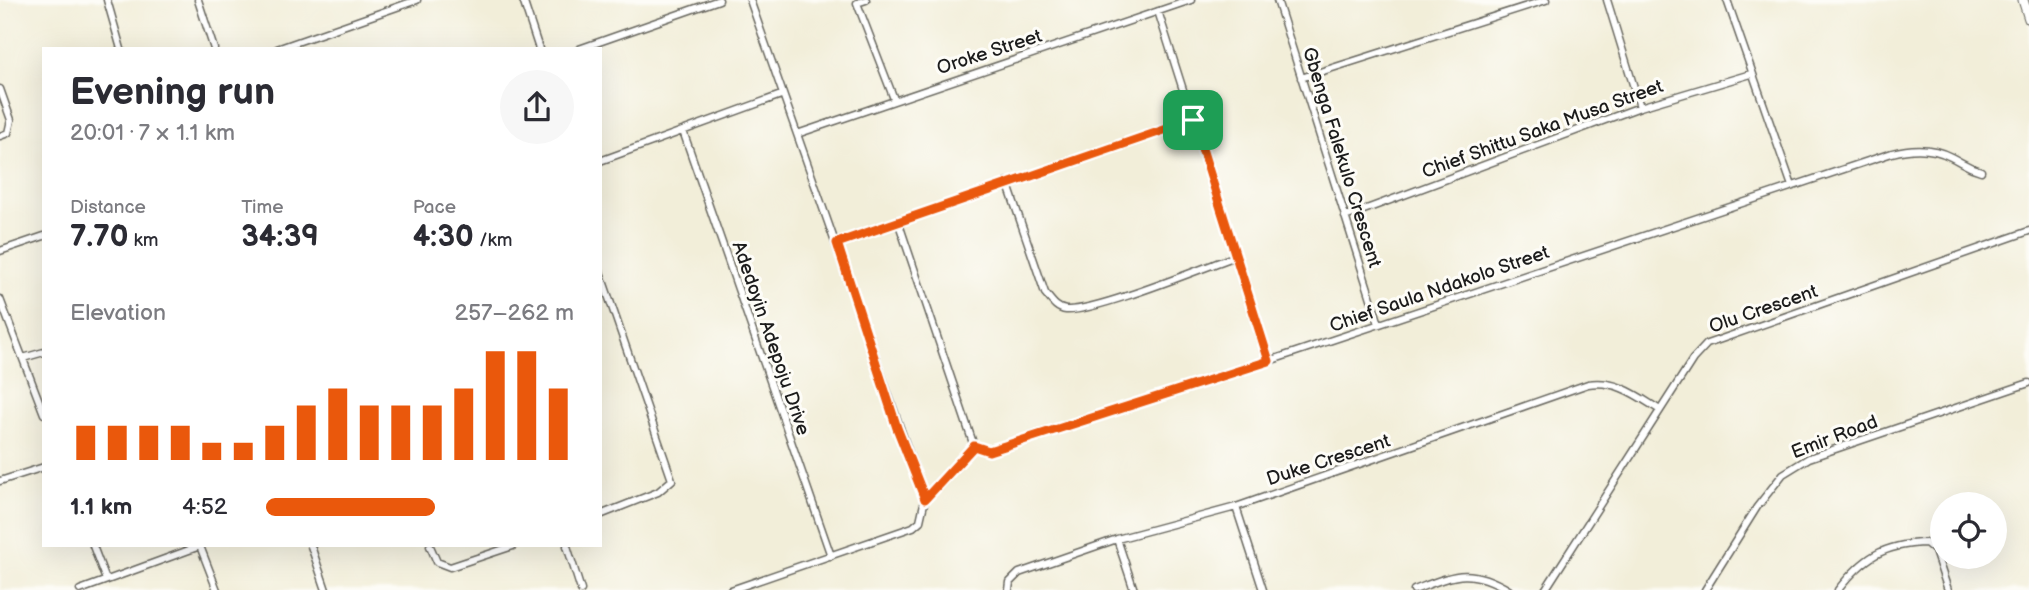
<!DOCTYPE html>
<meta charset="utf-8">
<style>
:root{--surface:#fff;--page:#f7f7f7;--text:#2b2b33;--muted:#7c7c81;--accent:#ea580c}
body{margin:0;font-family:"Balsamiq Sans",sans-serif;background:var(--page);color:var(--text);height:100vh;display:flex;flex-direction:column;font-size:26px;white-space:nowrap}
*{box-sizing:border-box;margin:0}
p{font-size:23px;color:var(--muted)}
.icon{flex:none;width:38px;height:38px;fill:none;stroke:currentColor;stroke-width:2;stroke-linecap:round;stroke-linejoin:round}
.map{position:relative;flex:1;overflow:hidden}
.drawer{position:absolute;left:42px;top:47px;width:560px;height:500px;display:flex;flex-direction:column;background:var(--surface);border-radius:0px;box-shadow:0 7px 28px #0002}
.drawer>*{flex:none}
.fabs{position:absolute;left:1930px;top:492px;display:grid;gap:14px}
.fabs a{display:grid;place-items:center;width:77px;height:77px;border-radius:50%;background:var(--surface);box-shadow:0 7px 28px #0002;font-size:35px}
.pin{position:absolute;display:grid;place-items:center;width:60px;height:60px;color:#fff;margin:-30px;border-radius:14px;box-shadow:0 4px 10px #0006}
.round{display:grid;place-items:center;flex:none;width:74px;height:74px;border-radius:37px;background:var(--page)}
.overview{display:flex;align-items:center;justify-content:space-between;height:119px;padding:0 28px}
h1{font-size:38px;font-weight:700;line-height:52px}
.metrics{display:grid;grid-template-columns:repeat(3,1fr);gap:10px;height:119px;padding:7px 28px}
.metrics div{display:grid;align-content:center}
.metrics b{font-size:30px;font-weight:700}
.metrics small{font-size:19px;font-weight:400}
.metrics p{font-size:19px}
.chart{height:196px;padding:14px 28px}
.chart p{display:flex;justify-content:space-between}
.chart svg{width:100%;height:126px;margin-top:7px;stroke:var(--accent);stroke-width:6}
ul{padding:0 28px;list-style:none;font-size:23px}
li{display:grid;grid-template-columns:112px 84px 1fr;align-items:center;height:52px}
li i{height:18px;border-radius:9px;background:var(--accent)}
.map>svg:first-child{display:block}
</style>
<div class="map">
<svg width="2029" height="590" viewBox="0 0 2029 590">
<rect width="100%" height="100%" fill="#fdfcf7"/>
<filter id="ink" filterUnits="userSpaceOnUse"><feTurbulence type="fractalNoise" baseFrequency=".0143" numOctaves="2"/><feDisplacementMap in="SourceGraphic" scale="14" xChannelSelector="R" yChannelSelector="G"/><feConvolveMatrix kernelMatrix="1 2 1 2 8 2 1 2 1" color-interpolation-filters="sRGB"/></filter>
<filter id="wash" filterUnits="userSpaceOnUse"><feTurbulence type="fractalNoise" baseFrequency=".00686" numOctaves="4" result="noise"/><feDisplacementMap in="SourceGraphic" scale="28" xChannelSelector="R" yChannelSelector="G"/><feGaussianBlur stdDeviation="1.57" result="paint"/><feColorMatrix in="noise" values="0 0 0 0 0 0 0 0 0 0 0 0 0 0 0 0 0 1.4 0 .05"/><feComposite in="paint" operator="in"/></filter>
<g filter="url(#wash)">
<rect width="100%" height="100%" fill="#f2eed9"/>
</g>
<g filter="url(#ink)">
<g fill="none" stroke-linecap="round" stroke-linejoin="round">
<defs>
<path id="street" d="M107,0L121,49
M198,0L214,49
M523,0L539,49
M866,0L857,3L894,99
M1277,0L1379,324
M1607,0L1640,107
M1727,0L1792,186
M1158,11L1269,361
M277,49L417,0
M579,49L719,0
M1301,78L1546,0
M0,89L11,120L8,133L0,136
M683,131L831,556
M797,134L1191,0
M600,161L781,95
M1007,182L1045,293C1051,300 1056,309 1066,310C1095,312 1202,268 1236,256
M1345,217L1640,107L1751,74
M898,221L974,446
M837,243L1193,120
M0,251L44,236
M600,272L672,480L658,492L600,515
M0,299L44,414
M23,358L44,352
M0,481L44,467
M925,499L974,446L989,451L1269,361L1892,153C1911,148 1932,147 1951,157C1963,163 1966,167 1981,171
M1236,507L1263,590
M1117,539L1134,590
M93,546L106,580
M200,546L217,590
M311,546L326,590
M430,546L437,562L450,567L513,546
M567,546L581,590
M80,590L200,546
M731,590L913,527L920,521L925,499L750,0
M1009,590L1010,582L1019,573L1117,539L1236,507L1588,384C1617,380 1636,395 1660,410
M1414,590C1454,575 1469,566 1509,590
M1545,590L1693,359L1707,344L2029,231
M1705,590L1757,507L1783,474L1809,458L2029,383
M1838,590C1863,558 1883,544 1926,543L1935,551L1948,590"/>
<path id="secondary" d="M2023,0L2029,19"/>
</defs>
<use href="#street" stroke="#67665e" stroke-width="9"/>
<use href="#secondary" stroke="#67665e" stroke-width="11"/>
<use href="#street" stroke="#fff" stroke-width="6"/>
<use href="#secondary" stroke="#fff" stroke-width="9"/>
</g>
</g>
<g fill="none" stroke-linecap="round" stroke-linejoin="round" filter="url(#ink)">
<defs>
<path id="route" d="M1193,120L1269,361L989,451L974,446L925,499L897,428L837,243Z"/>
</defs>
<use href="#route" stroke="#fff" stroke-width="14"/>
<use href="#route" stroke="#ea580c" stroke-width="9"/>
</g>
<g text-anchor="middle" stroke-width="6" stroke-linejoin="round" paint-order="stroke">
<g font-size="19" fill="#1c1c1c" stroke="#fdfcf7">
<text transform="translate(989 51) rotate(-18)" y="7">Oroke Street</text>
<text transform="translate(1542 128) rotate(-20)" y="7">Chief Shittu Saka Musa Street</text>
<text transform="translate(1343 157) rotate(73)" y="7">Gbenga Falekulo Crescent</text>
<text transform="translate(1439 288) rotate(-19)" y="7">Chief Saula Ndakolo Street</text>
<text transform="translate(1763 308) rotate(-19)" y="7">Olu Crescent</text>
<text transform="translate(772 338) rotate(71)" y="7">Adedoyin Adepoju Drive</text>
<text transform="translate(1834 436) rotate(-21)" y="7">Emir Road</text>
<text transform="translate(1328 459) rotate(-18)" y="7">Duke Crescent</text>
</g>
</g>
</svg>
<div class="fabs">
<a><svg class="icon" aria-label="locate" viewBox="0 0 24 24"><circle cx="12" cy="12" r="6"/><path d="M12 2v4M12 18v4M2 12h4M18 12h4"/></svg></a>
</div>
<div class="pin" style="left:1193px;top:120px;background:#1e9e55"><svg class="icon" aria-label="arrive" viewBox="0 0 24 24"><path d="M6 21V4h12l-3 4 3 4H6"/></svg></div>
<section class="drawer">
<div class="overview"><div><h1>Evening run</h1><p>20:01 · 7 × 1.1 km</p></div><a class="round"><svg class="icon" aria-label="share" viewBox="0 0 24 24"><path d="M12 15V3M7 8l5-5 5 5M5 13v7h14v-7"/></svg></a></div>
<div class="metrics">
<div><p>Distance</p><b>7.70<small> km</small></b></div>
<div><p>Time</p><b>34:39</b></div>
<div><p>Pace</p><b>4:30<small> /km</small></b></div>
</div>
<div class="chart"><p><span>Elevation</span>257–262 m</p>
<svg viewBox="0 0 160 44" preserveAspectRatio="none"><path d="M5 44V32M15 44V32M25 44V32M35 44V32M45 44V38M55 44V38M65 44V32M75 44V25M85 44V19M95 44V25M105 44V25M115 44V25M125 44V19M135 44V6M145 44V6M155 44V19"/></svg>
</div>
<ul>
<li><b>1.1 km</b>4:52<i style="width:55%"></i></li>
</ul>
</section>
</div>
